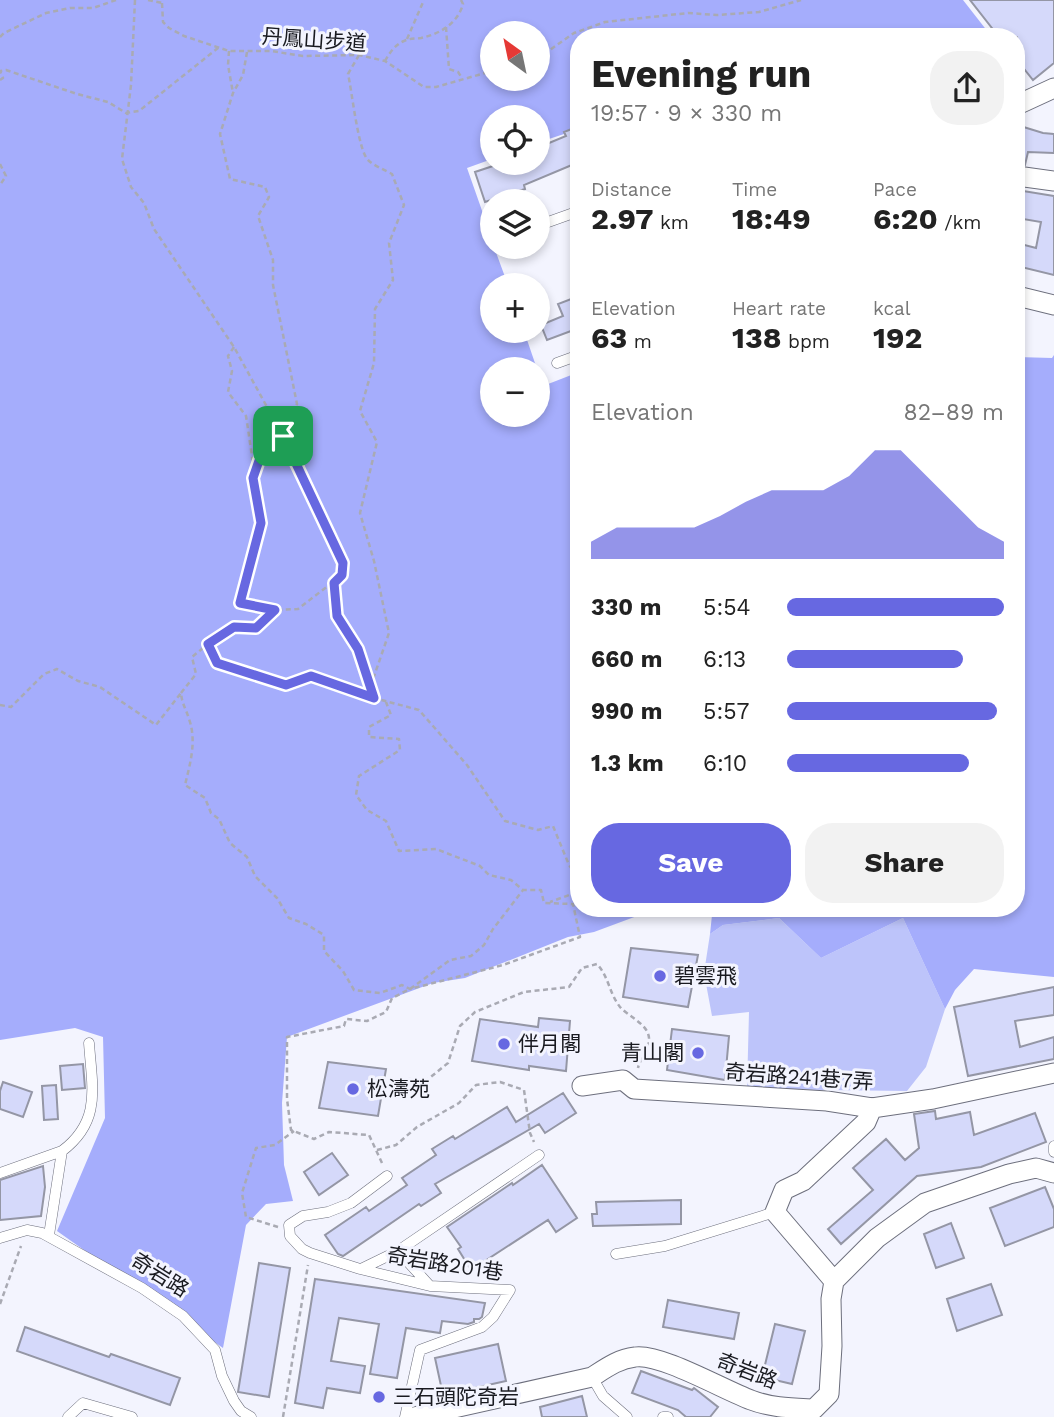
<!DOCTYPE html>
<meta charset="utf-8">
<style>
:root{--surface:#fff;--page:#f2f2f2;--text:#222;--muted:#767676;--accent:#6768e1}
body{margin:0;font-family:"Work Sans","Noto Sans TC",sans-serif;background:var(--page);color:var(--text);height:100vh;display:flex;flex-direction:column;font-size:26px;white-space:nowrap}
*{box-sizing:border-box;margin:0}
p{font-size:23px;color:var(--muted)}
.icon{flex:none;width:38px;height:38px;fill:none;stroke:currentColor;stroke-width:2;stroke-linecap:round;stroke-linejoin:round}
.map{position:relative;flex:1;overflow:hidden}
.panel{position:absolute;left:570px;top:28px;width:455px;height:889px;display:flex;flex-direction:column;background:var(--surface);border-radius:28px;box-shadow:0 4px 10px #0003}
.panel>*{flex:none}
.needle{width:46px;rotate:327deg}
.tools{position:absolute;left:480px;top:21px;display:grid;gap:14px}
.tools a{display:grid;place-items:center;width:70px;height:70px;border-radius:50%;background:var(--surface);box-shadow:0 4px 10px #0003;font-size:35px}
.pin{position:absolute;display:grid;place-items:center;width:60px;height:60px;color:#fff;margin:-30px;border-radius:14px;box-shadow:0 4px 10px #0006}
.round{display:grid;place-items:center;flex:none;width:74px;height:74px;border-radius:28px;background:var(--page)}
.head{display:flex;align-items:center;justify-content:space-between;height:119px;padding:0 21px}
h1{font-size:38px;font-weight:700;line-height:52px}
.metrics{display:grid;grid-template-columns:repeat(3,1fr);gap:10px;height:119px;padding:7px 21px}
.metrics div{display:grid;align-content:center}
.metrics b{font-size:30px;font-weight:700}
.metrics small{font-size:19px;font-weight:400}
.metrics p{font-size:19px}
.chart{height:196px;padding:14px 21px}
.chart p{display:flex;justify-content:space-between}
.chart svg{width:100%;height:126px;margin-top:7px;fill:var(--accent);opacity:.7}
.cta{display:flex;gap:14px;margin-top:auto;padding:14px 21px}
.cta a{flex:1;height:80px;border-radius:28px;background:var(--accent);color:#fff;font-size:28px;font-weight:700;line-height:80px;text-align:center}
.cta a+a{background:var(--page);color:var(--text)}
ul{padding:0 21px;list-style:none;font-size:23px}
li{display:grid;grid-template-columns:112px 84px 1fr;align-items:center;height:52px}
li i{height:18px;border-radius:9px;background:var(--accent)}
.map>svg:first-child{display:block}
</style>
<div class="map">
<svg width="1054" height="1417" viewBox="0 0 1054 1417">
<rect width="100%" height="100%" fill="#f3f4fe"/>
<path fill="#bdc4fa" d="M779,918L821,958L903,918L945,1009L926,1067L907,1091L747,1089L749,1012L712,1016L704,973L710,934L723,925Z"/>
<path fill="#a5adfc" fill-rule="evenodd" d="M0,0H963L988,32L980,37H579V129L537,143V117H492V159L467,168L492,239V247H494L508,285H492V331H524L537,369H492V415H537V370L543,386L579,372V908H1017V357L1052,358L1054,355V977L974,969L955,990L945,1009L903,918L821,958L779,918L723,925L710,934L712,915L665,912L637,916L594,932L568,937L465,978L433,983L287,1037L282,1103L284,1165L293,1201L266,1204L246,1225L223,1348L57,1231L105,1118L103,1037L75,1028L0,1040ZM492,33H537V79H492Z"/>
<path fill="#d5d9fa" stroke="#9496a5" stroke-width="2" d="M970,0H1054V63L1033,80L1017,60V37H999Z
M1017,125L1043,133L1054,134V153L1028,152L1025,165L1017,164Z
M579,126V162L524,185L525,189L485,202L475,172L502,163H537V148L566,136L564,132Z
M1017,190L1054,196V275L1017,266V243L1036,248L1041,222L1017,218Z
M579,296V328L547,340L541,325L563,316L558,304Z
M631,948L698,955L688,1007L623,997Z
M1054,987V1015L1015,1021L1020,1047L1054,1037V1059L968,1076L954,1007Z
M539,1018L570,1021L566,1071L529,1066V1070L472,1061L480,1019L538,1027Z
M672,1029L729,1036L725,1080L667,1070Z
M328,1062L386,1069L378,1116L319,1108Z
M83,1064L85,1088L62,1090L60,1066Z
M3,1082L32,1092L23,1117L0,1109V1091Z
M56,1085L58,1119L44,1120L42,1086Z
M563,1093L576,1113L545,1133L539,1124L435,1184L441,1193L421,1206L419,1204L343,1256L338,1254L325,1235L366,1207L369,1211L407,1185L402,1178L436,1155L432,1149L453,1136L455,1139L507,1107L516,1122Z
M935,1111L936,1119L970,1112L974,1135L1035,1113L1046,1142L981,1167L917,1176L841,1244L828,1229L873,1190L853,1168L886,1139L905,1160L919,1148L914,1114Z
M332,1153L348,1175L319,1195L304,1172Z
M542,1165L577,1218L556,1232L548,1220L471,1270L458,1249L461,1247L447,1227L512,1183L513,1185Z
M43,1166L45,1187L41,1216L0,1220V1180Z
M1045,1187L1054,1209V1227L1005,1246L990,1208Z
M681,1200V1224L593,1226L592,1214H597L596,1202Z
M951,1223L964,1258L936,1268L924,1234Z
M259,1263L290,1268L269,1397L238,1392Z
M315,1279L485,1303L482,1317L479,1319H474V1322L468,1324L442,1321L440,1333L406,1328L397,1378L370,1374L379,1324L339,1318L331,1361L365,1366L360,1393L327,1388L323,1408L295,1403Z
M991,1284L1002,1315L957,1331L947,1299Z
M668,1300L739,1313L734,1339L663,1327Z
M775,1324L805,1331L792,1384L762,1377Z
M25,1327L109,1357L111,1354L180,1378L170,1405L17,1351Z
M498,1344L506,1381L443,1395L435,1358Z
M641,1371L692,1390L694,1388L718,1407L710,1417H686L678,1410L632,1393Z
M582,1396L587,1417H542L540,1407Z"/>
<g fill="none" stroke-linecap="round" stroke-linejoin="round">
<defs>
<path id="lane" d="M537,226L579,211
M557,363L579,355
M1054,1146V1152
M62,1151C102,1121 92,1087 89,1043
M0,1173L62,1151L49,1235
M387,1176L351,1203L328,1212L303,1216L289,1225L290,1236L302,1249L310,1253L360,1269L430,1286L510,1290
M0,1238L27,1230L42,1233L142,1288L183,1316L215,1350L222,1376L234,1401L241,1411L251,1417
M398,1251L430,1286
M616,1254L665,1246L775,1212
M361,1269L398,1251L539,1155
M592,1377L603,1396L627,1417
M68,1417L83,1403L132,1417
M405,1417L420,1350L482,1327L493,1317L510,1290
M663,1417H668"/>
<path id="street" d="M1017,105L1054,88
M1017,176L1054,181
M1017,296L1054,305
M582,1086L623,1080L634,1089L827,1101L872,1108L933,1099L1054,1073
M834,1281L775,1212L784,1190L803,1181L866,1122L872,1108
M414,1417L592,1377C606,1368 618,1359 635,1357C660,1353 724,1390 751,1400C772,1408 792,1408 814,1409L829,1394L832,1346L831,1299L834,1281L877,1238L925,1203L1009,1174L1036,1168L1054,1173"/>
</defs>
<use href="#lane" stroke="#6d6f7d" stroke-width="11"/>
<use href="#street" stroke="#6d6f7d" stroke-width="21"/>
<path stroke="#a9aab3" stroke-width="2.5" stroke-dasharray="5 3.5" stroke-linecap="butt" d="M135,0L131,85L122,159L131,187L144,203L154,229L234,347L283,436L343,563L342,575L298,609L275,610
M148,0L162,3
M162,3L163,22L169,28L184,36L229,51H271L303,56L359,55L385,61L424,87H436L492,71
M446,27L449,69L458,72L462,78
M0,37L4,33L46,13L70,8H93L116,0
M407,39L424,0
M229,51L228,65L233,93
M247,52L243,75L233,93L220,134L230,179L265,187L269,197L258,216L273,260V285L297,404L283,436L263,449L254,475
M359,55L348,74C352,91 358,150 368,160C374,166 385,170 392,174L404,205L389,243L393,280L375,309L374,363L360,411L377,442L360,513L374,561L389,633L371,685
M537,59L574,33L605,22L688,13L717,15L759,12L801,0
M385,61C390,52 395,45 404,41C410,38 415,39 421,38C440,34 458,23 463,4L461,0
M0,80L3,78L0,71L6,70L77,94L108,102L126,113L139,111L218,48
M0,164L6,176L0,185
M234,347L228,356L232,371L228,392L246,416L262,523L240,603L275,610L255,628L234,627L208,644L217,663L286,685L311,676L374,698L419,710L467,765L505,821L538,830L553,826L569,865L575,873L572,894L550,902
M333,583L336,616L358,649L374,696
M181,693L196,674L192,657L208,644
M0,705L11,707L44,674L57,669L78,681L100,687L156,725L181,693C182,704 186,709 189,719C197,741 190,764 185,785L205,798L211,813L219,819L230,843L247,857L255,876L277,898L289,918L306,924L324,935V951L343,971L354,990L380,993L402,985L410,989L503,965L580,937L573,904L544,903L541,890H523L511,880L489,875L480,866L436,849L399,851L386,821L367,810L356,795L359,776L400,750L399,739L369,737V727L391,715L386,702
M407,1079L427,1080L448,1063L460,1026L475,1012L524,992L569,987L582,968L597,964C609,977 609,993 620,1007C629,1017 648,1024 649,1038C650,1050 640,1058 638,1068
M377,1150L396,1145L417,1127L459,1103L476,1085L500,1082L524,1090L530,1133L534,1142
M382,1163L369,1135L329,1132L314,1139L291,1130L287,1099V1037L344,1026L346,1019L367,1021L386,1012L392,998L410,989L450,960L471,956L484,945L493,929L523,890
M278,1227L246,1217L242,1193L256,1148L275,1145L294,1131
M0,1304L21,1246
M283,1417L308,1265"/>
<use href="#lane" stroke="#fff" stroke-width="10"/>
<use href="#street" stroke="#fff" stroke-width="19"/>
</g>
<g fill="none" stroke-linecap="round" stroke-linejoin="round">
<defs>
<path id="route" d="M283,436L343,563L342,575L334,583L337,616L358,649L374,698L311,676L286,685L217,663L208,644L234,627L256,628L275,610L240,603L261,523L253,478L263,449Z"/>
</defs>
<use href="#route" stroke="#fff" stroke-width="14"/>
<use href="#route" stroke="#6768e1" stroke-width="9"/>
</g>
<g fill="#6768e1" stroke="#f3f4fe" stroke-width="2.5">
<circle cx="660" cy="976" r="7"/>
<circle cx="504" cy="1044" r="7"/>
<circle cx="698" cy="1053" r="7"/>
<circle cx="353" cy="1089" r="7"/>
<circle cx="379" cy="1397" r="7"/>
</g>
<g text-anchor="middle" stroke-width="6" stroke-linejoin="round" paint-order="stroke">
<g font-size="21" fill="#191a20" stroke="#f3f4fe">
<text transform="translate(314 40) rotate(4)" y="7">丹鳳山步道</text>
<text transform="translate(799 1077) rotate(4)" y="7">奇岩路241巷7弄</text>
<text transform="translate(445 1264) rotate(9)" y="7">奇岩路201巷</text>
<text transform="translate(160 1275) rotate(32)" y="7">奇岩路</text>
<text transform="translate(747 1371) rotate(21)" y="7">奇岩路</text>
</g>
<g font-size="21" fill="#191a20" stroke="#f3f4fe" text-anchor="start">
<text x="674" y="983">碧雲飛</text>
<text x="518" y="1051">伴月閣</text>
<text x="684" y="1060" text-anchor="end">青山閣</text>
<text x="367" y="1096">松濤苑</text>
<text x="393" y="1404">三石頭陀奇岩</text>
</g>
</g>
</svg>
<div class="tools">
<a><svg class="needle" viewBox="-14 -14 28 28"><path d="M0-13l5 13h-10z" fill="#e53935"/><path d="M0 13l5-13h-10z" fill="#767676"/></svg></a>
<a><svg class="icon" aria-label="locate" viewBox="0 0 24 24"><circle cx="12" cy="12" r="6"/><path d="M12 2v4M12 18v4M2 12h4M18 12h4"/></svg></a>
<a><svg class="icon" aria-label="layers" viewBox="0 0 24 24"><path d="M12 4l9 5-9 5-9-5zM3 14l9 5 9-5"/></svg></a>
<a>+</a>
<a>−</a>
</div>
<div class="pin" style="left:283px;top:436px;background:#1e9e55"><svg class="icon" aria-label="arrive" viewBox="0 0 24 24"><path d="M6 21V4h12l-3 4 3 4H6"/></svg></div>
<section class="panel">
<div class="head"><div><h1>Evening run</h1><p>19:57 · 9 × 330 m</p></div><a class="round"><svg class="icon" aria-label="share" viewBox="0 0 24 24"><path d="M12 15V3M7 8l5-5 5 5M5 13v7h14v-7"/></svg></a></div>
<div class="metrics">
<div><p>Distance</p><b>2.97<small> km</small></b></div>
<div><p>Time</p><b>18:49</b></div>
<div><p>Pace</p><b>6:20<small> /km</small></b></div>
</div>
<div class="metrics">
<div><p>Elevation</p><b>63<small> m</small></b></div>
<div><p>Heart rate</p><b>138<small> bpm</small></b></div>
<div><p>kcal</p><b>192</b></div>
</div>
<div class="chart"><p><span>Elevation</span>82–89 m</p>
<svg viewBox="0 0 160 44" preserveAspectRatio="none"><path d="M0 44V38L10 33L20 33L30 33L40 33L50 29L60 24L70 20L80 20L90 20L100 15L110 6L120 6L130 15L140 24L150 33L160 38V44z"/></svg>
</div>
<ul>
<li><b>330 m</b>5:54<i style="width:100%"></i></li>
<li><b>660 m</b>6:13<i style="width:81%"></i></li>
<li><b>990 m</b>5:57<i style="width:97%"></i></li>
<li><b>1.3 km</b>6:10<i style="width:84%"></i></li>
</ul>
<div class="cta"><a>Save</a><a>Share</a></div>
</section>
</div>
